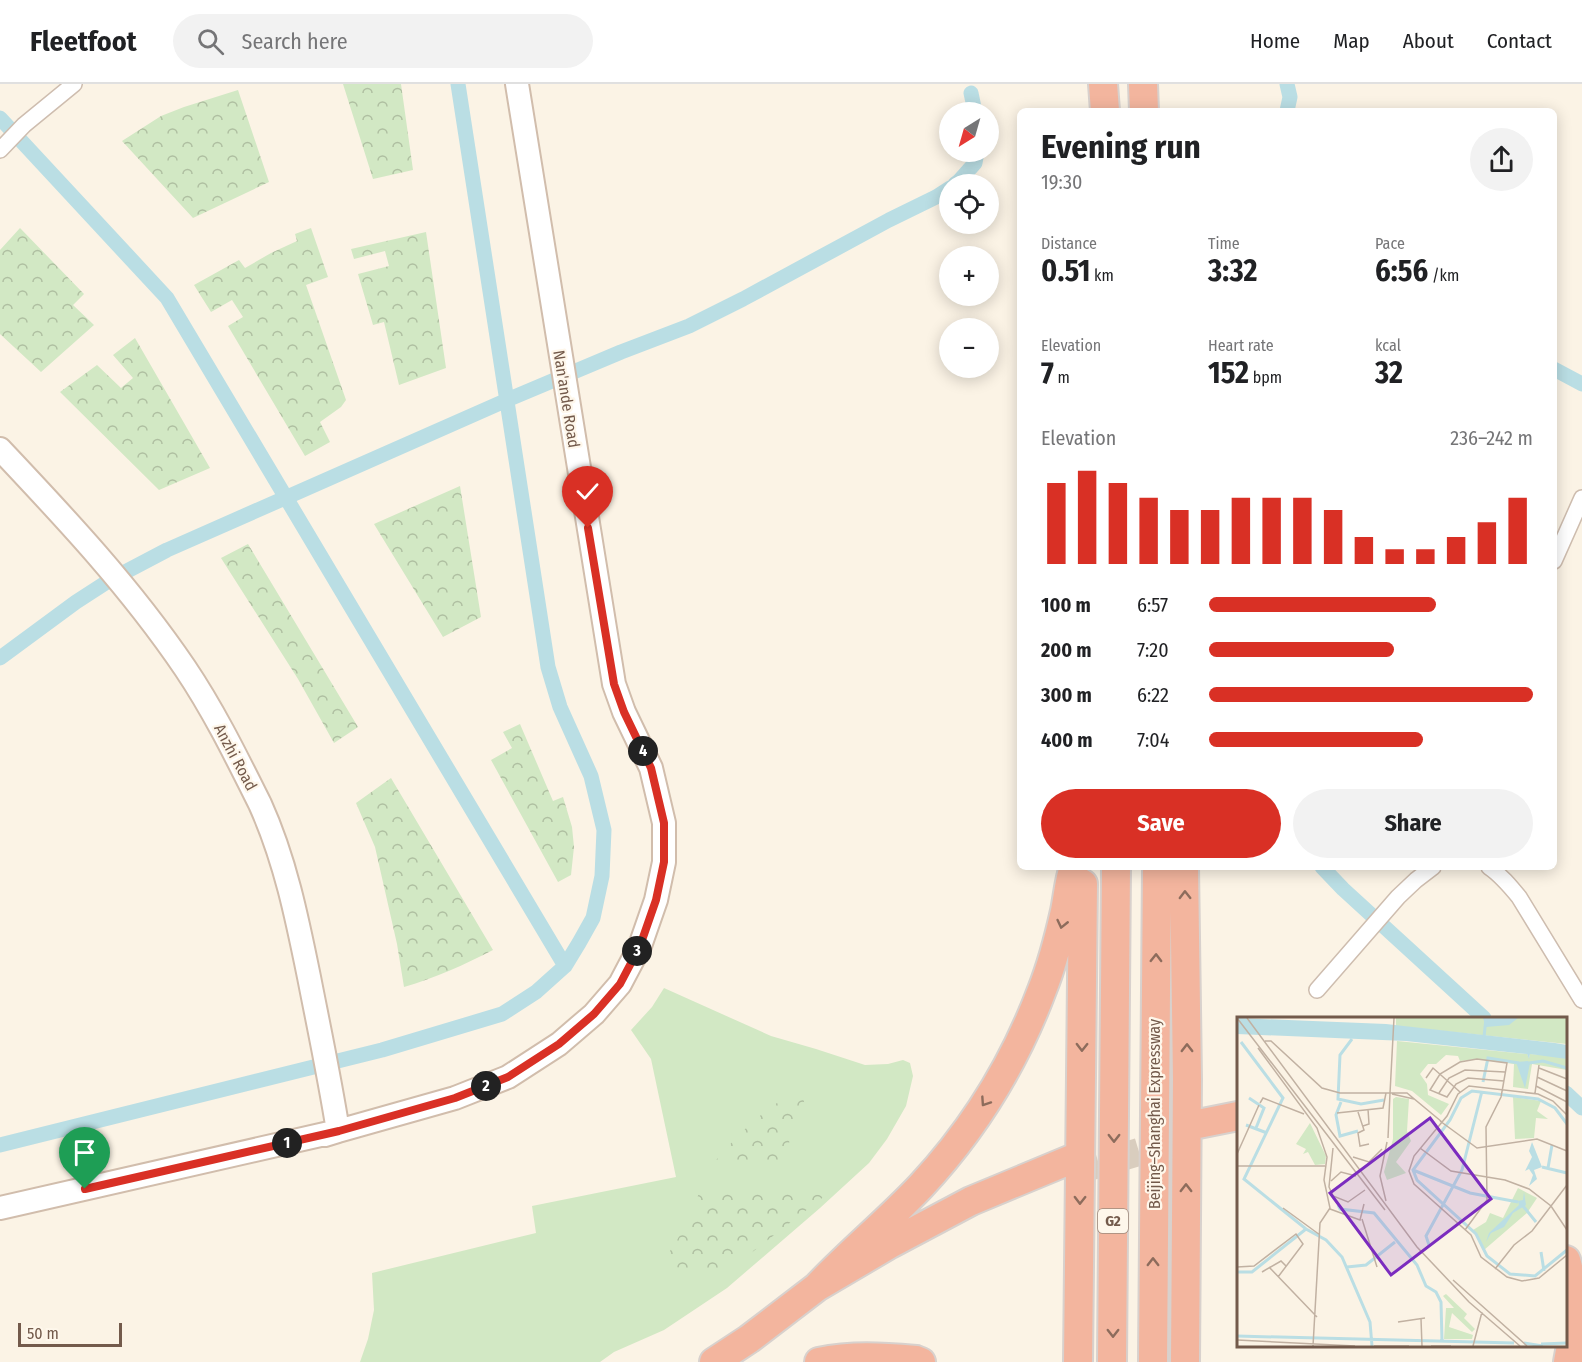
<!DOCTYPE html>
<meta charset="utf-8">
<style>
:root{--surface:#fff;--page:#f2f2f2;--text:#202124;--muted:#757577;--line:#e0e0e0;--accent:#d93025}
body{margin:0;font-family:"Fira Sans Condensed",sans-serif;background:var(--page);color:var(--text);height:100vh;display:flex;flex-direction:column;font-size:22px;white-space:nowrap}
*{box-sizing:border-box;margin:0}
p{font-size:20px;color:var(--muted)}
.icon{flex:none;width:33px;height:33px;fill:none;stroke:currentColor;stroke-width:2;stroke-linecap:round;stroke-linejoin:round}
.map{position:relative;flex:1;overflow:hidden}
.details{position:absolute;left:1017px;top:24px;width:540px;height:762px;display:flex;flex-direction:column;background:var(--surface);border-radius:9px;box-shadow:0 3px 15px #0003}
.details>*{flex:none}
.needle{width:39px;rotate:217deg}
.buttons{position:absolute;left:939px;top:18px;display:grid;gap:12px}
.buttons a{display:grid;place-items:center;width:60px;height:60px;border-radius:50%;background:var(--surface);box-shadow:0 3px 15px #0003;font-size:30px}
.scale{position:absolute;left:18px;bottom:15px;width:104px;box-sizing:border-box;padding-left:6px;border:3px solid #735a4b;border-top:0;font-size:16px;line-height:21px;white-space:nowrap;color:#735a4b;-webkit-text-stroke:4px #fef7eb;paint-order:stroke}
.pin{position:absolute;display:grid;place-items:center;width:51px;height:51px;color:#fff;margin:-62px -26px;border-radius:50% 50% 50% 0;rotate:-45deg;box-shadow:0 0 6px #0007}
.pin .icon{rotate:45deg}
.km{position:absolute;width:30px;height:30px;margin:-15px;border-radius:50%;background:#222;color:#fff;font-size:16px;line-height:30px;text-align:center}
.round{display:grid;place-items:center;flex:none;width:63px;height:63px;border-radius:32px;background:var(--page)}
.headline{display:flex;align-items:center;justify-content:space-between;height:102px;padding:0 24px}
h1{font-size:33px;font-weight:700;line-height:45px}
.metrics{display:grid;grid-template-columns:repeat(3,1fr);gap:9px;height:102px;padding:6px 24px}
.metrics div{display:grid;align-content:center}
.metrics b{font-size:30px;font-weight:700}
.metrics small{font-size:16px;font-weight:400}
.metrics p{font-size:16px}
.chart{height:168px;padding:12px 24px}
.chart p{display:flex;justify-content:space-between}
.chart svg{width:100%;height:108px;margin-top:6px;stroke:var(--accent);stroke-width:6}
.action{display:flex;gap:12px;margin-top:auto;padding:12px 24px}
.action a{flex:1;height:69px;border-radius:36px;background:var(--accent);color:#fff;font-size:24px;font-weight:700;line-height:69px;text-align:center}
.action a+a{background:var(--page);color:var(--text)}
ul{padding:0 24px;list-style:none;font-size:20px}
li{display:grid;grid-template-columns:96px 72px 1fr;align-items:center;height:45px}
li i{height:15px;border-radius:8px;background:var(--accent)}
header{display:flex;align-items:center;gap:36px;box-sizing:border-box;height:84px;padding:0 30px;background:var(--surface);border-bottom:2px solid var(--line)}
header strong{font-size:28px}
nav{display:flex;gap:33px;margin-inline-start:auto;font-size:21px}
.search{width:420px;height:54px;background:var(--page);display:flex;align-items:center;gap:15px;box-sizing:border-box;padding:0 21px;border-radius:33px;color:var(--muted);font-size:22px}
.map>svg:first-child{display:block}
</style>
<header>
<strong>Fleetfoot</strong>
<div class="search"><svg class="icon" aria-label="search" viewBox="0 0 24 24"><circle cx="10" cy="10" r="6"/><path d="M15 15l6 6"/></svg>Search here</div>
<nav><a>Home</a><a>Map</a><a>About</a><a>Contact</a></nav>
</header>
<div class="map">
<svg width="1582" height="1278" viewBox="0 0 1582 1278">
<defs>
<pattern id="forest-crowns" width="20" height="18" patternUnits="userSpaceOnUse" patternTransform="scale(1.5)"><rect width="20" height="18" fill="#d2e8c4"/><path d="M2 6a3 3 0 1 1 6 0M12 15a3 3 0 1 1 6 0" fill="none" stroke="#afbfa1"/></pattern>
</defs>
<rect width="100%" height="100%" fill="#fbf3e5"/>
<path fill="#d2e8c4" d="M664,904L771,952L816,965L865,981L888,980L903,976L910,979L913,992L906,1022L887,1055L869,1079L820,1124L727,1204L664,1246L614,1268L600,1278H360L368,1255L374,1226L372,1189L536,1149L532,1122L676,1093L651,975L631,946L652,923Z"/>
<path fill="url(#forest-crowns)" d="M343,0H401L413,86L373,95Z
M238,6L269,98L193,134L122,57L161,32L184,23Z
M20,144L84,210L73,221L94,241L41,288L0,250V166Z
M311,144L328,193L306,201L346,316L341,323L320,338L330,358L305,372L228,242L243,233L232,216L211,228L194,201L239,176L245,184L271,169L297,157L295,150Z
M426,148L446,284L399,301L384,238L373,241L358,190L389,182L385,167L354,175L351,165Z
M135,254L210,384L159,406L60,308L97,281L121,304L133,294L113,271Z
M460,402L481,533L443,553L374,440Z
M248,460L358,643L334,659L298,595L221,474Z
M520,640L553,717L563,713L572,743L574,763L571,791L558,798L491,676L512,664L503,648Z
M391,694L493,866C464,881 435,894 404,903L397,860L375,763L356,719Z
M802,1007L805,1023L789,1054L790,1072L779,1081L768,1080L712,1081C730,1059 753,1035 777,1019C785,1014 794,1011 802,1007Z
M700,1107L826,1111L720,1193L662,1180L683,1146Z"/>
<g fill="none" stroke-linecap="round" stroke-linejoin="round">
<path stroke="#badee4" stroke-width="15" d="M1287,0L1290,13L1287,27
M971,9L975,28
M0,34L167,214L565,882
M955,100L959,97L975,79L977,68
M1554,285L1582,300
M0,574L76,518L110,496L167,466L507,316L621,268L689,242L743,215L889,136L936,113L950,104
M1322,783L1343,805L1484,934
M1566,1009L1582,1024
M0,1061L382,966L502,930L536,908L565,882L579,859L593,834L602,792L604,746L591,692L560,623L548,583L458,0"/>
<path stroke="#d9cdbe" stroke-width="28" stroke-dasharray="28 14" stroke-linecap="butt" d="M1072,1088L1155,1063L1199,1053"/>
<defs>
<path id="street" d="M0,66L24,41L74,0
M1554,477L1582,414
M1489,783C1501,791 1510,802 1519,813L1582,916
M1317,906L1398,813L1416,796L1433,783"/>
<path id="secondary" d="M0,365C67,436 130,503 185,584C214,627 237,674 260,720C285,775 297,834 309,893C319,944 330,996 338,1047L325,1051
M0,1124L338,1047L455,1014L508,993L559,960L594,930L620,900L640,862L656,816L664,778V739L651,684L624,628L614,600L517,0"/>
<path id="highway" d="M1103,0L1105,27
M1143,0L1144,27
M1184,783L1187,995L1185,1278
M1198,1040L1238,1032
M1566,1176C1576,1209 1575,1244 1568,1278
M817,1203C850,1168 888,1137 921,1102C974,1045 1015,978 1042,906C1052,881 1059,854 1065,827C1068,812 1069,797 1074,783
M714,1278L749,1255L817,1203L890,1160L971,1117L1072,1075
M819,1278C852,1271 882,1273 916,1276L921,1278
M1078,1278L1083,800
M1112,1278L1116,783
M1153,1278L1157,783"/>
</defs>
<use href="#street" stroke="#cebdaf" stroke-width="18"/>
<use href="#secondary" stroke="#d1bdac" stroke-width="26"/>
<use href="#highway" stroke="#d8d1cd" stroke-width="32"/>
<use href="#street" stroke="#fff" stroke-width="15"/>
<use href="#secondary" stroke="#fff" stroke-width="22"/>
<use href="#highway" stroke="#f3b59e" stroke-width="28"/>
</g>
<defs><path id="oneway-chevron" d="M-2-3.5L2.5 0L-2 3.5" fill="none" stroke-width="1.6" stroke-linecap="round" stroke-linejoin="round" transform="scale(1.5)"/></defs>
<g stroke="#8d6c5c">
<use href="#oneway-chevron" transform="translate(1185 811) rotate(-91)"/>
<use href="#oneway-chevron" transform="translate(1062 840) rotate(103)"/>
<use href="#oneway-chevron" transform="translate(1156 874) rotate(-89)"/>
<use href="#oneway-chevron" transform="translate(1082 963) rotate(91)"/>
<use href="#oneway-chevron" transform="translate(1187 964) rotate(-90)"/>
<use href="#oneway-chevron" transform="translate(985 1018) rotate(124)"/>
<use href="#oneway-chevron" transform="translate(1114 1054) rotate(90)"/>
<use href="#oneway-chevron" transform="translate(1186 1104) rotate(-90)"/>
<use href="#oneway-chevron" transform="translate(1080 1116) rotate(91)"/>
<use href="#oneway-chevron" transform="translate(1153 1178) rotate(-90)"/>
<use href="#oneway-chevron" transform="translate(1113 1249) rotate(90)"/>
</g>
<g fill="none" stroke-linecap="round" stroke-linejoin="round">
<defs>
<path id="route" d="M85,1105L339,1047L455,1014L508,993L559,960L594,930L620,900L640,862L656,816L664,778V739L651,684L624,628L614,600L588,444"/>
</defs>
<use href="#route" stroke="#fff" stroke-width="12"/>
<use href="#route" stroke="#d93025" stroke-width="8"/>
</g>
<g text-anchor="middle" stroke-width="4.5" stroke-linejoin="round" paint-order="stroke">
<rect fill="#fef7eb" stroke="#9d897b" stroke-width="1.5" x="1098" y="1125" width="30" height="24" rx="4.5"/>
<g font-size="15" font-weight="bold" fill="#735a4b">
<text x="1113" y="1142">G2</text>
</g>
<g font-size="16" fill="#735a4b" stroke="#fef7eb">
<text transform="translate(567 315) rotate(81)" y="6">Nan'ande Road</text>
<text transform="translate(236 673) rotate(62)" y="6">Anzhi Road</text>
<text transform="translate(1154 1030) rotate(-90)" y="6">Beijing–Shanghai Expressway</text>
</g>
</g>
<g transform="translate(1237 933)">
<rect width="330" height="330" fill="#fbf3e5"/>
<path d="M159,80L172,82L170,114L174,124L159,145L169,156L150,163L147,155L156,122V82Z" fill="#d2e8c4"/>
<path d="M159,1H330V27L159,9ZM160,24L290,37L292,41L293,37L322,39L330,42V53L295,47L291,72L276,70L277,47L240,42L223,44L221,39L209,38L199,47H191L183,57L190,67L191,78L212,87L204,98L175,74L158,69ZM276,80L304,84L300,94L311,102L299,101L297,121L278,122ZM73,106L89,139L88,147L78,148L71,135L66,137L69,132L59,127ZM281,171L300,181L290,196L247,233L236,213L249,205L253,196L266,201ZM209,277L230,297L227,301L238,312L235,315L215,296L212,310L236,318L235,322H207L209,291H217L206,279Z" fill="#d2e8c4"/>
<path d="M0,1L149,7L318,26L330,28V42L293,37L292,42L290,37L169,24L0,17ZM246,1H281L272,8L249,10ZM291,44L293,46L288,71L279,45ZM295,125L305,150L297,153L300,162L292,169L296,158L292,152L288,154L295,140L292,134ZM287,175L289,188L276,196L267,210L254,216L249,225L252,216L282,188L281,184L286,183Z" fill="#badee4"/>
<path fill="none" stroke="#badee4" stroke-width="3" d="M247,20L249,1M115,22L103,38L101,82L124,87L147,83M4,25L46,81L7,162L69,212L89,223L105,240L133,305L135,329M292,46L306,44L330,51M246,65L251,41L282,46M12,81L27,91L19,111M104,85L99,98L103,119L121,114M330,107L318,91L301,82L235,74L224,81L213,103L176,153L180,163L239,217L250,239L273,257L298,259L330,233M9,108L30,116M305,150L330,156M311,151L315,128M176,153L233,176L281,185M101,188L103,192L137,196L180,248L189,269L199,275L204,285L205,324M286,189L299,205M192,228L189,219L225,153L245,74M304,235L307,254M110,250L129,248L158,225M0,255H15L69,212M0,319L277,326M287,326L306,329M304,327L330,326"/>
<path fill="none" stroke="#c1b1a2" stroke-width="1.5" d="M0,1L148,193M10,1L180,230L232,285L283,329M28,24H34L85,71L103,76H170L205,105M21,31L80,111L90,140L87,163L93,191L83,206L76,329M302,51L330,62M300,60L330,74M189,61L196,51L223,75M299,69L330,85M153,76L157,1M202,76L212,61L228,53L268,55M298,76L302,48M155,77L177,82M23,86L26,81L67,97M121,95L127,113L121,116L123,129L132,127M100,96L146,91L149,76M330,98L316,84L301,77L232,69L221,77L210,99L177,139L172,154L177,167L234,218L244,240L270,260L285,264L302,261L330,238M203,104L240,131L300,122L330,134M126,109L132,107L131,92M151,121L153,76M96,131L92,170L96,179L111,185L128,173M183,131L214,154L268,163L292,172L314,189L330,213M0,137L22,88M116,140L132,145L145,132M0,149H88M94,164L104,155L119,159M149,184L143,159L150,125M46,191L83,218M93,192L123,203L127,187M125,202L140,250M228,213L250,183L249,110L264,80L266,69L270,46L240,42L223,45L203,57L193,73L210,80L219,67L231,61L267,64M0,250L17,249L59,217L66,227L41,260M32,250L80,300M258,252L277,228L295,214L330,168M25,255L44,244L49,249M216,263L290,329M184,302L185,329M161,305L188,301M0,323L118,329M137,329H172M194,329H214M236,329L245,295"/>
<path fill="#7b2cbf" fill-opacity="0.15" stroke="#7b2cbf" stroke-width="3" d="M193,101L254,182L154,258L93,176Z"/>
<rect width="330" height="330" fill="none" stroke="#735a4b" stroke-width="3"/>
</g>
</svg>
<div class="buttons">
<a><svg class="needle" viewBox="-14 -14 28 28"><path d="M0-13l5 13h-10z" fill="#e53935"/><path d="M0 13l5-13h-10z" fill="#757577"/></svg></a>
<a><svg class="icon" aria-label="locate" viewBox="0 0 24 24"><circle cx="12" cy="12" r="6"/><path d="M12 2v4M12 18v4M2 12h4M18 12h4"/></svg></a>
<a>+</a>
<a>−</a>
</div>
<div class="scale">50 m</div>
<div class="pin" style="left:85px;top:1105px;background:#1e9e55"><svg class="icon" aria-label="arrive" viewBox="0 0 24 24"><path d="M6 21V4h12l-3 4 3 4H6"/></svg></div>
<div class="pin" style="left:588px;top:444px;background:#d93025"><svg class="icon" aria-label="check" viewBox="0 0 24 24"><path d="M5 12l5 5 9-10"/></svg></div>
<b class="km" style="left:287px;top:1059px">1</b>
<b class="km" style="left:486px;top:1002px">2</b>
<b class="km" style="left:637px;top:867px">3</b>
<b class="km" style="left:643px;top:667px">4</b>
<section class="details">
<div class="headline"><div><h1>Evening run</h1><p>19:30</p></div><a class="round"><svg class="icon" aria-label="share" viewBox="0 0 24 24"><path d="M12 15V3M7 8l5-5 5 5M5 13v7h14v-7"/></svg></a></div>
<div class="metrics">
<div><p>Distance</p><b>0.51<small> km</small></b></div>
<div><p>Time</p><b>3:32</b></div>
<div><p>Pace</p><b>6:56<small> /km</small></b></div>
</div>
<div class="metrics">
<div><p>Elevation</p><b>7<small> m</small></b></div>
<div><p>Heart rate</p><b>152<small> bpm</small></b></div>
<div><p>kcal</p><b>32</b></div>
</div>
<div class="chart"><p><span>Elevation</span>236–242 m</p>
<svg viewBox="0 0 160 44" preserveAspectRatio="none"><path d="M5 44V11M15 44V6M25 44V11M35 44V17M45 44V22M55 44V22M65 44V17M75 44V17M85 44V17M95 44V22M105 44V33M115 44V38M125 44V38M135 44V33M145 44V27M155 44V17"/></svg>
</div>
<ul>
<li><b>100 m</b>6:57<i style="width:70%"></i></li>
<li><b>200 m</b>7:20<i style="width:57%"></i></li>
<li><b>300 m</b>6:22<i style="width:100%"></i></li>
<li><b>400 m</b>7:04<i style="width:66%"></i></li>
</ul>
<div class="action"><a>Save</a><a>Share</a></div>
</section>
</div>
